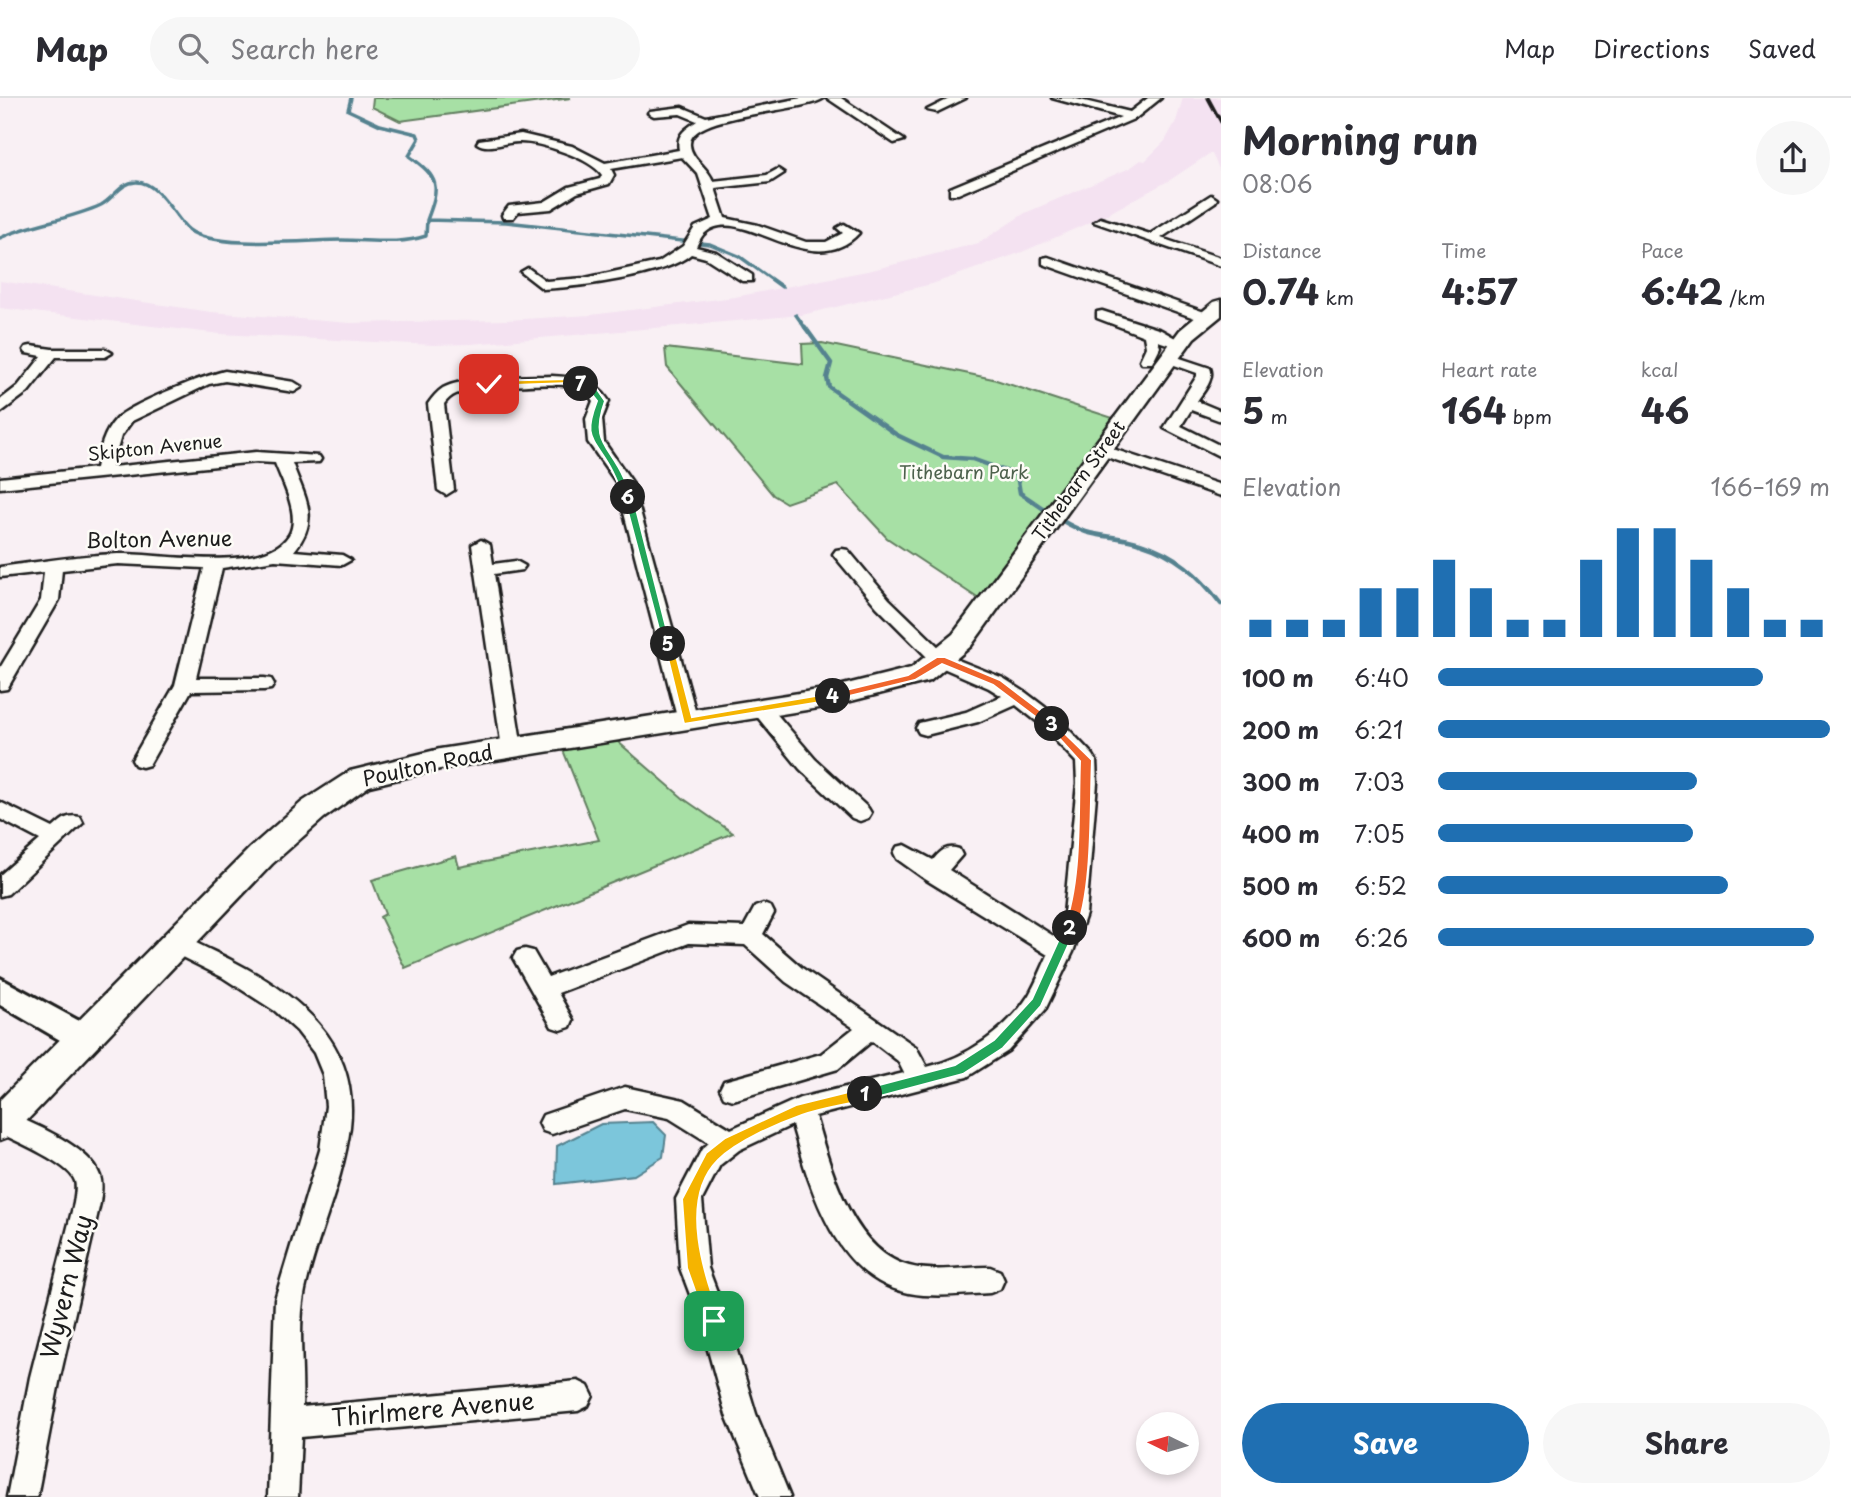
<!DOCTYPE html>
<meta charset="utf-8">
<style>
:root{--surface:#fff;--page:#f7f7f7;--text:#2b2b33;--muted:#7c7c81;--line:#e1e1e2;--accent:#1f6fb2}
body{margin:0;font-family:"Playpen Sans",sans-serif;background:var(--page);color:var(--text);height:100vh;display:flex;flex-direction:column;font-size:26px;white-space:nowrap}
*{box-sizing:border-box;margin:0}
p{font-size:23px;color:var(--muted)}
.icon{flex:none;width:38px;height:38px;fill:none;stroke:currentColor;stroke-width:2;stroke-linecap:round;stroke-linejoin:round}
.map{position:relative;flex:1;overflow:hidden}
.sheet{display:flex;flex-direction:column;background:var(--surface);width:630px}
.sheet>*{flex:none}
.needle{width:46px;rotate:275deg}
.tools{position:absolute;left:1136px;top:1314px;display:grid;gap:14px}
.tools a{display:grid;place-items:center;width:63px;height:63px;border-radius:50%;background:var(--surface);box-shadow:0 4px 10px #0003;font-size:35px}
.pin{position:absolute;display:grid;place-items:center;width:60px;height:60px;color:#fff;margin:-30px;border-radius:14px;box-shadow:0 4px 10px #0006}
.km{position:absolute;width:35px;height:35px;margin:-18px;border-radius:50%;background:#222;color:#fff;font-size:19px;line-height:35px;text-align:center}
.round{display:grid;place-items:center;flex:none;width:74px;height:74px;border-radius:37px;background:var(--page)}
.headline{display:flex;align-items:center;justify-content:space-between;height:119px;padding:0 21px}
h1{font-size:38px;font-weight:700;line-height:52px}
.metrics{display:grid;grid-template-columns:repeat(3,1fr);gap:10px;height:119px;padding:7px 21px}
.metrics div{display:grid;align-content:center}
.metrics b{font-size:35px;font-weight:700}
.metrics small{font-size:19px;font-weight:400}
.metrics p{font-size:19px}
.chart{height:196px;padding:14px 21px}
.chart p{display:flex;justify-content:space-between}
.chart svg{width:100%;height:126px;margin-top:7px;stroke:var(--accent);stroke-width:6}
.cta{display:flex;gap:14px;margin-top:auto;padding:14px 21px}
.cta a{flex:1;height:80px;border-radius:42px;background:var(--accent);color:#fff;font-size:28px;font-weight:700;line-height:80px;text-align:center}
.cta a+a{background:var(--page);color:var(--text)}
ul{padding:0 21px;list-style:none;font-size:23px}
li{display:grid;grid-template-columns:112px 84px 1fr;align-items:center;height:52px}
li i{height:18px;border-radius:9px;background:var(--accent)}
header{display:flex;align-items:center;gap:42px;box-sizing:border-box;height:98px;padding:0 35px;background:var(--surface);border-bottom:2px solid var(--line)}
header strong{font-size:33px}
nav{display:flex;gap:38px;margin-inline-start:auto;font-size:24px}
.search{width:490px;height:63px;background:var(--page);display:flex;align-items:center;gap:18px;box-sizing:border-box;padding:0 24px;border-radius:38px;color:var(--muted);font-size:26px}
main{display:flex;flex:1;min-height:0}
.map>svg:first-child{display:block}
</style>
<header>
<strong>Map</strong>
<div class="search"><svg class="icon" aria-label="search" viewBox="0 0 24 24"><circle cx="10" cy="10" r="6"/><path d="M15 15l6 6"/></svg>Search here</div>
<nav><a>Map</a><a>Directions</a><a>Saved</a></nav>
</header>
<main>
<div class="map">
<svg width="1221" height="1399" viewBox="0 0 1221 1399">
<rect width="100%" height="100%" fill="#f9f0f4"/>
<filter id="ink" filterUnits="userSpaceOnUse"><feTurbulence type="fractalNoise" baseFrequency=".0143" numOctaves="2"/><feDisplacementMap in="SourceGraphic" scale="14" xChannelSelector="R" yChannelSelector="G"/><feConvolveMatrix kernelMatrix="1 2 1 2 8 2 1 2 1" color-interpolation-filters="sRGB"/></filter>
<g filter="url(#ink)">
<path fill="#f4e2f1" d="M1183,0H1221V75L1212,56H1209L1170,82L1102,119L1022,154L932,186L802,217L471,246L433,247L220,236L0,210V183L211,214L350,225L507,222L591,217L735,199L872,172L979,145L1025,115L1130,70L1141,62L1145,63L1165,43L1176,23Z"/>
<path fill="#a7e0a5" stroke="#627e60" stroke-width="2" d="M373,0H571L400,23L372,9Z
M822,245L993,281L1122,323L988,507L887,440L838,387L786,405L773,397L667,269L665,250L803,266L802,246Z
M617,643L684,701L733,735L405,870L380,819L385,816L372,782L456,758L459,769L599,742L563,652Z"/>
<path fill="#7bc6db" stroke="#55828f" stroke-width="2" d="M653,1024L666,1037L663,1059L634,1077L556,1086L557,1048L601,1026Z"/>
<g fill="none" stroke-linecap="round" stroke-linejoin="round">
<path stroke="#55828f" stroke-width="3.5" d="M351,0L348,12L380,27L417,36L419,41L409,58C440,80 440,88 427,122L506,124L710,146L739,158L782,189
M0,140C32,125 69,122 101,107C113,101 121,84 136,84C159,83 176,122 189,132C215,152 308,142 342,142C371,142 398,147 426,138L427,122
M796,217L806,231"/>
<path stroke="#55828f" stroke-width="4.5" d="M805,229L831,265L827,280L829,289L897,337L943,359L972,361L1017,377L1020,395C1041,408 1062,426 1086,434C1103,439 1122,439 1140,445C1176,456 1199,477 1221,506"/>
<defs>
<path id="minor" d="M801,0H824C803,15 687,15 690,47C691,61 708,69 713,83L767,77L778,71L784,75L770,84L715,90L725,120L758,127L806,144H826L843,135L837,130L844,126L859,135C811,187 740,103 705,135C701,138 698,145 696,149L716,154L752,177V183H742L706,160L691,156C666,178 578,189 543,191L521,174L528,170L546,183L585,180L659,164L683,148L695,129L713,121L698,76L682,59L611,71L614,77L609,86L577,95L551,111L518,114L513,120H503L502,117L509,108L544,104L569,89L600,81L602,77C591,60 540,44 520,44C507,43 488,53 477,45L479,42L521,36L572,48L605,65L679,52C676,37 684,32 697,23L680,16L654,18L648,15L650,13L682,9L706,19Z
M827,0H841L904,42L894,45Z
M951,0H966L937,14L927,12Z
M1052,0H1072L1130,14L1148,0H1161L1136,20L958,96H950V90L1121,19Z
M1211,97L1217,101L1215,104L1161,140L1221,160V168L1094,124L1100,120L1150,136Z
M1048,159L1213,217L1215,220L1213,223H1203L1043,166V160Z
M1102,213L1161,232L1186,246L1179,250L1158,243L1160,249L1152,265H1142L1140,262L1146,249L1144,238L1097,220V214Z
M31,248L52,251H105L112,255L105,259H56L28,294L0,315V302L18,288L42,258L26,255L24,252L26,249Z
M1168,256L1210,270C1215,281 1203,294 1197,303L1221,313V323L1191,312L1181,328L1221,348V359L1164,330L1197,278V275L1163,263L1161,260Z
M225,273L294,284L302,289L294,294L225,283L209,286L132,323L121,338L112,369L256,354L319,358L321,361L319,364L292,365C305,401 321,420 294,453L342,457L351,462L342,467L275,462L222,470L196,580H264L271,581L274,586L271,591L264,592L191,593L149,667L142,669L135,667L132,662L175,587L204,470L118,466L62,472L59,502L7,591L0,592V570L41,502L44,474L0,479V469C39,464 78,457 118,456C158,455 265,476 289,437C301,417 282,384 275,365L256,364L0,390V380L96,370C100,352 103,335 116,321C130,306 203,278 225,273Z
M552,278C576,279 595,281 609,303L602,321L604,344L632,384L698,623L695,628H681L678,623L616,384L588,344L586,321L593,303C589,297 584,292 577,289C560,283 473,289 456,296C451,298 447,302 444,306L454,392L446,397L438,392L428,306C432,300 437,294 443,290C469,277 523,279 552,278Z
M1101,347L1221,387V398L1095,355L1093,352L1095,349Z
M481,442L490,447L493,466L516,463L525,468L522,472L494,476L522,650L519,655H505L502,650L472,447Z
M842,451L848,452L889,501L948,558L1003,580L1025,594L1054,616L1093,657L1096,662L1097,685L1086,816L1073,854L1045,912L1008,953L967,979L815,1018C830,1068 851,1152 909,1168C934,1175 965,1169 990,1169L1000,1173L1004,1182L1000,1191L990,1195C964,1196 935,1200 909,1195C834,1180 810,1089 792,1027L739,1052L720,1067L702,1102L708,1170L728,1223L756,1316L790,1399H760L726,1317L700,1223L680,1170L676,1101L702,1051L709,1045L669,1020L625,1011L552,1036L543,1033L539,1025L543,1017L625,989L684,1002L731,1031L800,1000L904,975L898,963L872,943L838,971L733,1002L724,999L720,991L724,983L821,956L854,930L786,884L745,847L689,845L558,895L573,922L570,929L561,932L552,929L513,860L517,853L525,851L533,853L548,879L688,827L744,829L755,809L763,806L771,809L774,815L763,836L802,870L916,949L927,969C966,960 1007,932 1029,897C1036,885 1042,870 1048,857L925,781L897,761L894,755L897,749L905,747L933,762C941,753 946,747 959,751L962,757L949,772L1055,839L1064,816L1077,685L1076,664L1040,626L1016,607L978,624L926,637L919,635L916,630L919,625L966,614L1002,598L989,590L934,566L877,509L836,460L833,456L836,452Z
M761,604L768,606L815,661L868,710L871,715L868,720L860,723L852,720L800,671L751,611L754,606Z
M0,704L53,730C62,722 67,716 80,719L83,725L8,796L0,798V777L40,742L0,721Z
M176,837C194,843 212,853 229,861C297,896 360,944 350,1029C343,1085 317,1137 305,1192C297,1229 304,1271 302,1309L578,1283L588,1288L593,1298L588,1308L578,1313L301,1339L298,1399H268L275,1201L320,1052L326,1008L323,977L314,955L297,933L275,913L222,879L168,852L164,846L168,840Z
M2,1013C29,1023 91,1049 100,1078C103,1087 101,1096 100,1105L60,1279L37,1399H7L30,1279L74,1105C75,1098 77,1089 75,1083C70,1066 16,1043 0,1035Z"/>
<path id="tertiary" d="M0,880L94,931L98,940L94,949L83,953L72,949L0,907Z"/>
<path id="secondary" d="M1221,202V218L1194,240L971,548L930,583L831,608L440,671L369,688L324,720L272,766L13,1037L0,1042V1002L250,750L302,704L350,673L440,651L831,590L911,570L953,536L1180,232L1214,204Z"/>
</defs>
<use href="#minor" stroke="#1c1c1c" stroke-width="5"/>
<use href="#tertiary" stroke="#1c1c1c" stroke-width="6"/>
<use href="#secondary" stroke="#1c1c1c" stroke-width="5"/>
<use href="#minor" fill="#fdfcf7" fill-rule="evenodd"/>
<use href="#tertiary" fill="#fdfcf7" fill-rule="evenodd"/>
<use href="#secondary" fill="#fdfcf7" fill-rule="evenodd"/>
<path stroke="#1c1c1c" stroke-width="3.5" d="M1208,0L1221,24"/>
</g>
</g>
<path fill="#f5b400" stroke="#fff" stroke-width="2" d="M865,990L872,996L870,1000C848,1007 824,1009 802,1017C777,1026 737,1043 718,1062C678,1102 705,1178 721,1223L719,1229L714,1231L708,1229L687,1170L682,1101L706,1055L725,1040L796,1007Z"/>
<path fill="#22a559" stroke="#fff" stroke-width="2" d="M1070,825L1076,830L1041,908L1003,950L963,976L865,1002L860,1000V992L955,967L994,942L1032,901L1064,830Z"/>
<path fill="#f0652b" stroke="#fff" stroke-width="2" d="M1052,623L1092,662C1090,707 1093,795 1075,834L1070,835L1064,830C1082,782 1078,715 1080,663L1049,629L1047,626Z"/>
<path fill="#f0652b" stroke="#fff" stroke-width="2" d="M937,559H945L1000,582L1058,626L1049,629L993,587L942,566L915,582L833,602L827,598L833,595L908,577Z"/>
<path fill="#f5b400" stroke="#fff" stroke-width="2" d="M664,544L673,546L692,619L833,595L838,598L833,602L684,626Z"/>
<path fill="#22a559" stroke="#fff" stroke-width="2" d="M628,396L633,399L671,549L663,546L624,399Z"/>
<path fill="#22a559" stroke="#fff" stroke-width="2" d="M581,283L596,290L605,303C590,345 609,346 624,380C627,387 631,394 631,401H625C619,389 615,376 608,365C591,338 584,337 597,303L590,294L578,288Z"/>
<path fill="#f5b400" stroke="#fff" stroke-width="2" d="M569,281L585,286L581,288L569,285L489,288L485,286L489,283Z"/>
<g text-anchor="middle" stroke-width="5" stroke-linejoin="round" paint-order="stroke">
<g font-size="18" fill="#1c1c1c" stroke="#fdfcf7">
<text transform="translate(155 350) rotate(-6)" y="6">Skipton Avenue</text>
<text transform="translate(1079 383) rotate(-54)" y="6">Tithebarn Street</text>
</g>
<g font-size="18" fill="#4d614c" stroke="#fdfcf7">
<text x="964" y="381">Tithebarn Park</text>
</g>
<g font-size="21" fill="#1c1c1c" stroke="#fdfcf7">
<text transform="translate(159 442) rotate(-1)" y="7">Bolton Avenue</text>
<text transform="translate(428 668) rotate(-12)" y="7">Poulton Road</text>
</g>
<g font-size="24" fill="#1c1c1c" stroke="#fdfcf7">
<text transform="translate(67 1189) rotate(-76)" y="8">Wyvern Way</text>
<text transform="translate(433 1312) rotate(-5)" y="8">Thirlmere Avenue</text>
</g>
</g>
</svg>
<div class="tools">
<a><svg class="needle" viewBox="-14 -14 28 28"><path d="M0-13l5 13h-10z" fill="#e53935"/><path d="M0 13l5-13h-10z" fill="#7c7c81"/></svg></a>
</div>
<div class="pin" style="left:714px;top:1223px;background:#1e9e55"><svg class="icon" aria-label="arrive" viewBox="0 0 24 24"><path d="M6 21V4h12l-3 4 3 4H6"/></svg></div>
<div class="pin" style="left:489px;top:286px;background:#d93025"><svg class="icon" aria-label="check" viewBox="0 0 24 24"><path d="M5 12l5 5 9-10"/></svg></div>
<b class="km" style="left:865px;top:996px">1</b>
<b class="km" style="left:1070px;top:830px">2</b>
<b class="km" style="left:1052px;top:626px">3</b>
<b class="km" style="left:833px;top:598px">4</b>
<b class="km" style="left:668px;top:546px">5</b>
<b class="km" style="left:628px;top:399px">6</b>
<b class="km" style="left:581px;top:286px">7</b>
</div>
<section class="sheet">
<div class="headline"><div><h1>Morning run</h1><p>08:06</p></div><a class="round"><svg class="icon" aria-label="share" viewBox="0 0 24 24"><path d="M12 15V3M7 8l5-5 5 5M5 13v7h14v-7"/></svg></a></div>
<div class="metrics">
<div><p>Distance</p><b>0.74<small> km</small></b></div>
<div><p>Time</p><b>4:57</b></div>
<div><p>Pace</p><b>6:42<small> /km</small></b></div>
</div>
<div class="metrics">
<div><p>Elevation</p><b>5<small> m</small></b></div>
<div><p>Heart rate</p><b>164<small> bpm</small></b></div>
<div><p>kcal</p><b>46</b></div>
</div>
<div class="chart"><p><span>Elevation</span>166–169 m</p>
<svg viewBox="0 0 160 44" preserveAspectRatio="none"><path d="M5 44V38M15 44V38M25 44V38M35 44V27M45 44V27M55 44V17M65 44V27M75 44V38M85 44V38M95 44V17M105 44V6M115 44V6M125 44V17M135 44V27M145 44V38M155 44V38"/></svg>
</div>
<ul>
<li><b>100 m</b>6:40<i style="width:83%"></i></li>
<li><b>200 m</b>6:21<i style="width:100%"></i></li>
<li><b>300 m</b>7:03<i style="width:66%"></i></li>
<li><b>400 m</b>7:05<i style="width:65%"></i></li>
<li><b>500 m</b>6:52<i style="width:74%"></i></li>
<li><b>600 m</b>6:26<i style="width:96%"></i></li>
</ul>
<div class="cta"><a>Save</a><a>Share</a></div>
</section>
</main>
